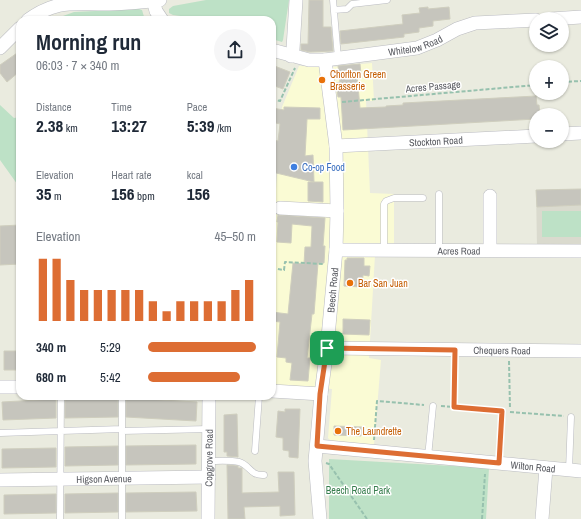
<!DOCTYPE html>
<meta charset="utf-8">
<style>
:root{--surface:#fff;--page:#f6f6f7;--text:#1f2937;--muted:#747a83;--accent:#dd6d33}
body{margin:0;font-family:"Archivo Narrow",sans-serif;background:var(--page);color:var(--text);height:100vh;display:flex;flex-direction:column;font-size:15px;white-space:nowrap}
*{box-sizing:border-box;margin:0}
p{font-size:13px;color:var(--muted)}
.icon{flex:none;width:22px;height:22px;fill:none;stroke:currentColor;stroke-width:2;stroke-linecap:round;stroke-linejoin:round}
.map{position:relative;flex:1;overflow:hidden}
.panel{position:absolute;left:16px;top:16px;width:260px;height:384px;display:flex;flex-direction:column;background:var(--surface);border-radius:12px;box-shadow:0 1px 3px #0004}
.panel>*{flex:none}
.tools{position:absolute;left:529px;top:12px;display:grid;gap:8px}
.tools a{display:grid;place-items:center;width:40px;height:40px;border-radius:50%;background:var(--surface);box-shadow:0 1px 3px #0004;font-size:20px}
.pin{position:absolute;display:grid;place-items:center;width:34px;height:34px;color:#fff;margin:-17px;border-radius:8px;box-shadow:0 2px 6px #0006}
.round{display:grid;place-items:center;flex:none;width:42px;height:42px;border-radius:21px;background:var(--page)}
.summary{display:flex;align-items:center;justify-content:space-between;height:68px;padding:0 20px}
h1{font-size:22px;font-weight:800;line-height:30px}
.stats{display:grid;grid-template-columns:repeat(3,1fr);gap:6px;height:68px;padding:4px 20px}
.stats div{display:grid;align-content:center}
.stats b{font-size:17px;font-weight:800}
.stats small{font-size:11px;font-weight:400}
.stats p{font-size:11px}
.chart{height:112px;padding:8px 20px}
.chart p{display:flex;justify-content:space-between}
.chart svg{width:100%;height:72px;margin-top:4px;stroke:var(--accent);stroke-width:6}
ul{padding:0 20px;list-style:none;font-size:13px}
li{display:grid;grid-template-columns:64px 48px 1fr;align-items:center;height:30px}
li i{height:10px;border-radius:5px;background:var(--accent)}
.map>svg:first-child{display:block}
</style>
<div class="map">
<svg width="581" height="519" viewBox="0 0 581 519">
<rect width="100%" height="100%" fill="#eaebdf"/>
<path fill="#fafbd4" d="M372,63L374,101H366L370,193L394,194V255H375L369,358L381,360L374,445L332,442L328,438L332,389L272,385V244L282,107L299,66L333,67Z"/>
<path fill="#dadace" d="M581,189V247H537L536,190Z"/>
<path fill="#bde1c6" d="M206,0H289L283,40L282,42L272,39V20H210L173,15L169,13V9L173,6Z
M139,9L142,10L145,20H52L74,12Z
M0,105L14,118L20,117V188L0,160Z
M542,211H581V237H542Z
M329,459L489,468L486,519H329Z"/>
<path fill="#c6c5bd" stroke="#cfcebe" d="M309,0H323V27H331L333,51L310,52L301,50V44H308Z
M428,7V9L449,7L450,19L433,21V26L419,28V32L404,34V37L341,44L340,31L403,24L402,15L420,13L419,8Z
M20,51V71L7,82L0,73V65Z
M360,64L361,74L357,75L360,108L386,107V106L403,105V103L536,96L537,105H539L540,115H536V119L343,130L341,97H338L336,83L340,82L338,66Z
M272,65L290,72L283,89L272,85Z
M284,107L320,108V119H307L305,156L313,155L314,182L272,172V140L278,141L280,124L272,122V108L284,110Z
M308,182H323V202L308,201Z
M581,189V205L537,207L536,190Z
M278,215L325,218L323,246H325L324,263H318L314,314H312L307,358H310L308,381L290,380L292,363L286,362V358L277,357L280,322L272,321V312L288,314L293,263L304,264L305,247H311L312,226L292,224L291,243L277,242L278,222H277Z
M20,225V264L0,265V226Z
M347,258H364V266H370L369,276L363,275L362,287L344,286L345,260H347Z
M343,319L370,320L369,335L343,334Z
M4,351H20V370H4Z
M118,398V417L65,418V399Z
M126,398L197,402L196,421L126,417Z
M56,399V418L3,420L2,402Z
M285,409H300L298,458L289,457V451L283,450V438L276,437L278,411L285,412Z
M237,414L238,457L227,456V452H224V415Z
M334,426L362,427L361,436L334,435Z
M196,445V464L126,465V446Z
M118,446V465L65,466V447Z
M56,448V467L2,468V449Z
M227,465L238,466V468H242V493L279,492L278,472H294L295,515L280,516V506L244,507L245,519H228Z
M196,492L197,511L126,512V493Z
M118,493V512L65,513V494Z
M56,494V513L4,514V495Z"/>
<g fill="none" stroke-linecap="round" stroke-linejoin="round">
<defs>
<path id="lane" d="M333,0L338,58
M334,10L347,9L352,4L387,0
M384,250V204L386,201L394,198H423
M439,250V194
M122,396V519
M122,431L209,429
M0,433L122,429
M255,451L259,396
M428,457L433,406
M209,461C218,461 230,460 239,462C250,465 250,476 264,475
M499,463L502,411
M569,470L571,417
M60,519L61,396"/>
<g id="street">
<path d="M153,0L156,11L162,20"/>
<path d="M551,19L581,17"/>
<path d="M28,20C56,0 71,4 104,4C122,4 142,2 160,0"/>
<path d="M0,48L20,28"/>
<path id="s1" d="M272,50L309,60H325L417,48L437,40L457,29L475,23L536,20"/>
<path d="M291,56L293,49L296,0"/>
<path d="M562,134L581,133"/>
<path id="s2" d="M336,146L536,136"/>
<path d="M280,208L337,211"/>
<path id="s3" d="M336,250L581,251"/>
<path d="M490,250V196"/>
<path id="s4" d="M327,348L581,351"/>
<path d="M0,387H20"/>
<path d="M272,391L321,394"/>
<path id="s5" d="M317,446L581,471"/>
<path id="s6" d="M0,480L209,477"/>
<path id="s7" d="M208,519L209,396"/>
<path id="s8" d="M320,519L315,461L321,394L327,348L336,250L337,211L336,146L325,60"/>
<path d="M542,519L546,468"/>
</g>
</defs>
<use href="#lane" stroke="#babbc1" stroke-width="7"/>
<use href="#street" stroke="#babbc1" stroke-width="14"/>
<path stroke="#97c1ae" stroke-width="2" stroke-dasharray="4 2" stroke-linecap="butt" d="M141,20H142
M562,82L581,81
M272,99L280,101L295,68
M342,102L536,85
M272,131L275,132
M272,268L284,270L285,262L324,264
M509,361L510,409
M441,406L494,410
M454,407L455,361
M510,412L564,416
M374,440L377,401L424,405
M326,463L329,464L367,519
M482,519L485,474"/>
<use href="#lane" stroke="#fff" stroke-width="6"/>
<use href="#street" stroke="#fff" stroke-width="13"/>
</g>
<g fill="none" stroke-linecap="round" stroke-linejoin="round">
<defs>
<path id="route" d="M327,348L455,350L454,407L502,411L499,463L317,446L320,394Z"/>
</defs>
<use href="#route" stroke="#fff" stroke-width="8"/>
<use href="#route" stroke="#dd6d33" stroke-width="5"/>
</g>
<g fill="#e8710a" stroke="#fff" stroke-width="1.5">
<circle cx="322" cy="80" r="4"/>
<circle cx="350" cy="283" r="4"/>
<circle cx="338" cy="431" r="4"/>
</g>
<circle fill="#3f7fe0" stroke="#fff" stroke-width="1.5" cx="294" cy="167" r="4"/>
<g text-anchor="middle" stroke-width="3" stroke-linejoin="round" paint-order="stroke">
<g font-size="10" fill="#585a60" stroke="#fff">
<text dy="4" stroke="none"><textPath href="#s1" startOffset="146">Whitelow Road</textPath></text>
<text transform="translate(433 86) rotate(-5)" y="4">Acres Passage</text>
<text dy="4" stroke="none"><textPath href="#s2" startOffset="100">Stockton Road</textPath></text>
<text dy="4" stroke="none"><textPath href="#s3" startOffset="123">Acres Road</textPath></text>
<text dy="4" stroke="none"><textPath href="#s8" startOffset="230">Beech Road</textPath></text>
<text dy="4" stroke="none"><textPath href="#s4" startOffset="175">Chequers Road</textPath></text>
<text dy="4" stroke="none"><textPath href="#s7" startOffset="61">Copgrove Road</textPath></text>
<text dy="4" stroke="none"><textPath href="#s5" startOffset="217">Wilton Road</textPath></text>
<text dy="4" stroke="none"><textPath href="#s6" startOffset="104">Higson Avenue</textPath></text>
</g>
<g font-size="10" fill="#c56008" stroke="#fff" text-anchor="start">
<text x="330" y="78">Chorlton Green<tspan x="330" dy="12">Brasserie</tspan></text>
<text x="358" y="287">Bar San Juan</text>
<text x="346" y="435">The Laundrette</text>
</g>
<g font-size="10" fill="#366cbe" stroke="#fff" text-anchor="start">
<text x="302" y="171">Co-op Food</text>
</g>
<g font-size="10" fill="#387e4e" stroke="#fff">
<text x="358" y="494">Beech Road Park</text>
</g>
</g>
</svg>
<div class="tools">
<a><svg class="icon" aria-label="layers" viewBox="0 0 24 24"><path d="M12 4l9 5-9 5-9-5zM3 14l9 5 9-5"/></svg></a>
<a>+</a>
<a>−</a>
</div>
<div class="pin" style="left:327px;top:348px;background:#1e9e55"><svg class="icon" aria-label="arrive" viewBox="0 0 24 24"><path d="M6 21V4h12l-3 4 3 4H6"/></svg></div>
<section class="panel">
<div class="summary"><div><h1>Morning run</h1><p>06:03 · 7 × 340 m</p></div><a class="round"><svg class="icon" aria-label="share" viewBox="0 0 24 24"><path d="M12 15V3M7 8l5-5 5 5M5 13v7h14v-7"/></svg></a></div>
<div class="stats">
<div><p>Distance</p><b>2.38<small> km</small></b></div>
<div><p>Time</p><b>13:27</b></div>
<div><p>Pace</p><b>5:39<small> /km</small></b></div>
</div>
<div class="stats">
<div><p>Elevation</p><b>35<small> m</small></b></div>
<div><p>Heart rate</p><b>156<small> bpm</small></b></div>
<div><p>kcal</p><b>156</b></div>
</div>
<div class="chart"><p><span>Elevation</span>45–50 m</p>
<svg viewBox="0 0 160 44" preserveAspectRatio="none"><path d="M5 44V6M15 44V6M25 44V19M35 44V25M45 44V25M55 44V25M65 44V25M75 44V25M85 44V32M95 44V38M105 44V32M115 44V32M125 44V32M135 44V32M145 44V25M155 44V19"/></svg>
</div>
<ul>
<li><b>340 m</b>5:29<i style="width:100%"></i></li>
<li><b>680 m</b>5:42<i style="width:85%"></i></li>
</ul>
</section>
</div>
